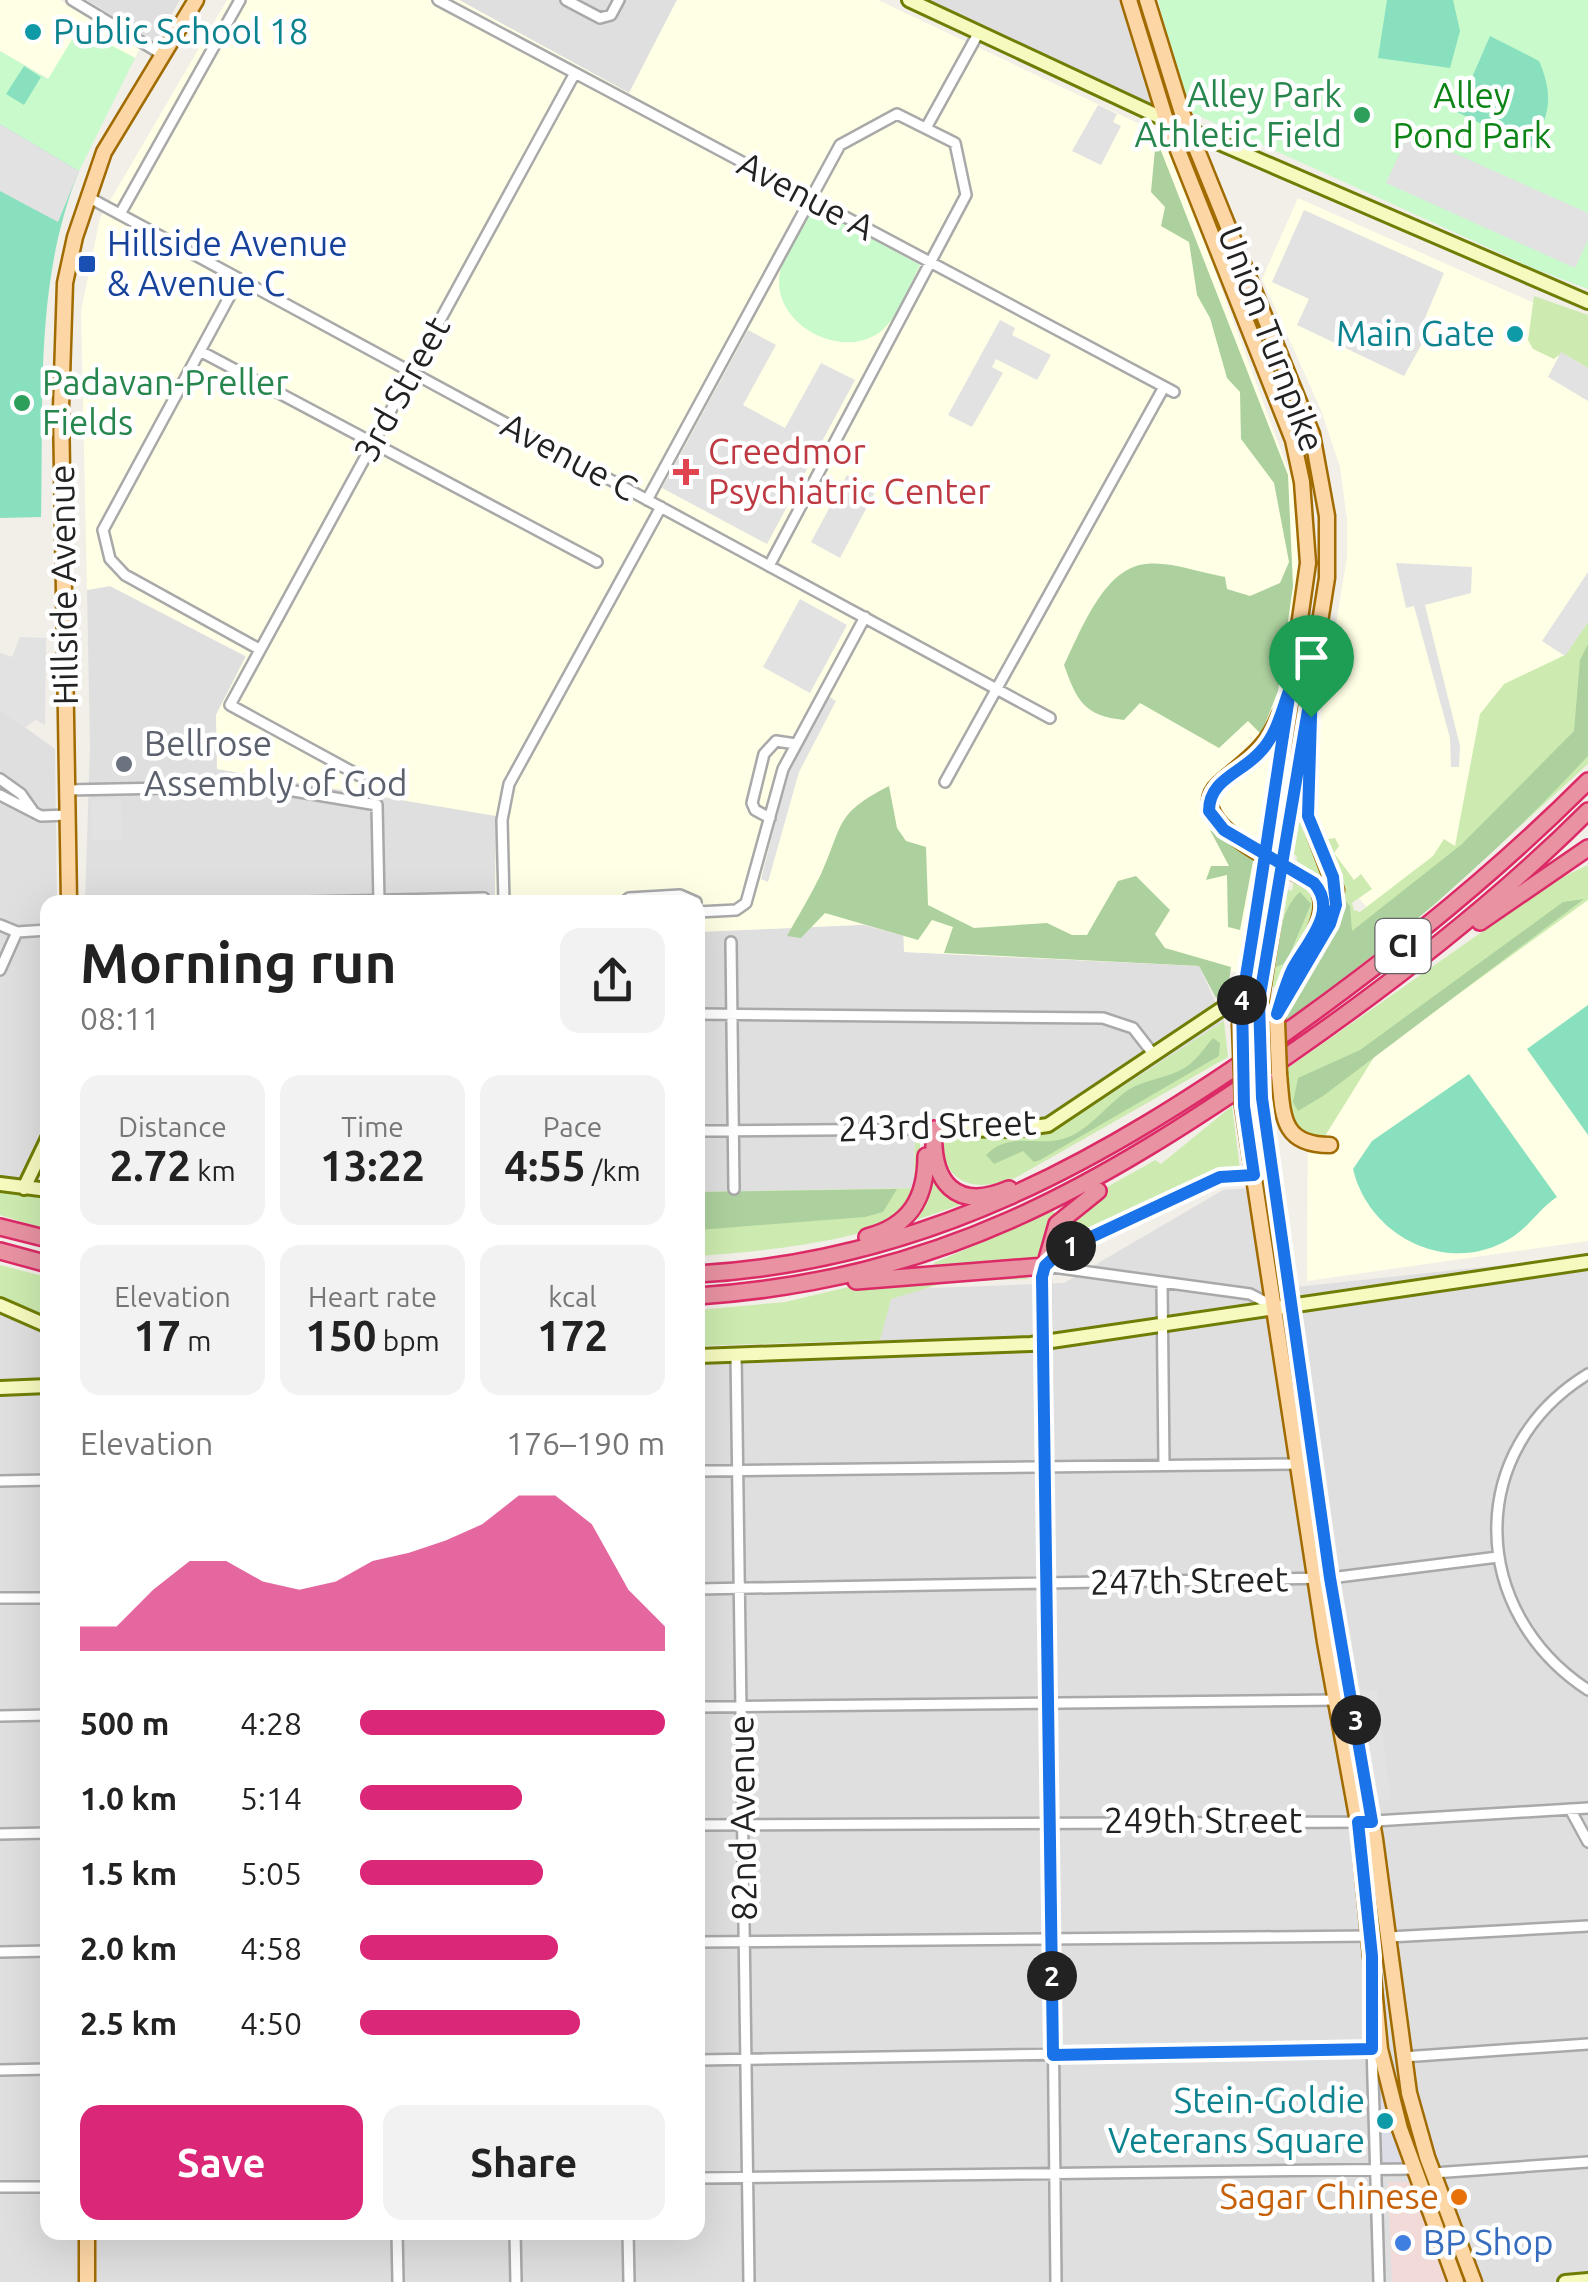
<!DOCTYPE html>
<meta charset="utf-8">
<style>
:root{--surface:#fff;--page:#f2f2f2;--text:#222;--muted:#767676;--accent:#db2777}
body{margin:0;font-family:Ubuntu,sans-serif;background:var(--page);color:var(--text);height:100vh;display:flex;flex-direction:column;font-size:38px;white-space:nowrap}
*{box-sizing:border-box;margin:0}
p{font-size:32px;color:var(--muted)}
.icon{flex:none;width:55px;height:55px;fill:none;stroke:currentColor;stroke-width:2;stroke-linecap:round;stroke-linejoin:round}
.map{position:relative;flex:1;overflow:hidden}
.details{position:absolute;left:40px;top:895px;width:665px;height:1345px;display:flex;flex-direction:column;background:var(--surface);border-radius:20px;box-shadow:0 10px 40px #0002}
.details>*{flex:none}
.pin{position:absolute;display:grid;place-items:center;width:85px;height:85px;color:#fff;margin:-102px -42px;border-radius:50% 50% 50% 0;rotate:-45deg;box-shadow:0 0 10px #0007}
.pin .icon{rotate:45deg}
.km{position:absolute;width:50px;height:50px;margin:-25px;border-radius:50%;background:#222;color:#fff;font-size:28px;line-height:50px;text-align:center}
.round{display:grid;place-items:center;flex:none;width:105px;height:105px;border-radius:20px;background:var(--page)}
.overview{display:flex;align-items:center;justify-content:space-between;height:170px;padding:0 40px}
h1{font-size:55px;font-weight:700;line-height:75px}
.figures{display:grid;grid-template-columns:repeat(3,1fr);gap:15px;height:170px;padding:10px 40px}
.figures div{display:grid;align-content:center;border-radius:20px;background:var(--page);text-align:center}
.figures b{font-size:42px;font-weight:700}
.figures small{font-size:28px;font-weight:400}
.figures p{font-size:28px}
.chart{height:280px;padding:20px 40px}
.chart p{display:flex;justify-content:space-between}
.chart svg{width:100%;height:180px;margin-top:10px;fill:var(--accent);opacity:.7}
.button{display:flex;gap:20px;margin-top:auto;padding:20px 40px}
.button a{flex:1;height:115px;border-radius:20px;background:var(--accent);color:#fff;font-size:40px;font-weight:700;line-height:115px;text-align:center}
.button a+a{background:var(--page);color:var(--text)}
ul{padding:0 40px;list-style:none;font-size:32px}
li{display:grid;grid-template-columns:160px 120px 1fr;align-items:center;height:75px}
li i{height:25px;border-radius:12px;background:var(--accent)}
.map>svg:first-child{display:block}
</style>
<div class="map">
<svg width="1588" height="2282" viewBox="0 0 1588 2282">
<rect width="100%" height="100%" fill="#f2efe9"/>
<path fill="#e0dfdf" d="M87,0H180L155,42Z
M459,0H677L629,93Z
M923,0H1122L1156,106L1134,96Z
M110,586L246,657L216,715L218,769L497,816L495,902H85L90,746L87,590Z
M0,709L55,749L57,902H48L47,1118L17,1181L0,1178Z
M863,925L904,936L905,952L1199,966L1224,1021L1057,1129L1034,1136L915,1139L914,1188L698,1192V932L791,928L800,938L812,927Z
M1250,1188L1267,1290L1588,1256V2282H0V1313L47,1334L48,2232H698V1350L875,1343L876,1290L1064,1283L1223,1190Z"/>
<path fill="#f2dad9" d="M1388,2182H1409L1449,2282H1392Z"/>
<path fill="#ffffe5" d="M0,0H60L140,48L135,58L79,29L49,79L0,51Z
M227,0H459L629,93L677,0H878L1165,136L1296,491L1302,574L1237,972L1199,966L904,952L903,923L698,932V902H495L496,816L217,769L216,715L246,656L110,586L87,590L81,311L100,218Z
M1298,198L1588,327V718L1544,784L1374,916L1337,872L1316,824L1311,774L1347,557V520L1340,467L1321,410L1262,279Z
M1588,892V1241L1307,1281L1308,1099Z"/>
<path fill="#cdebb0" d="M1534,296L1588,315V368L1562,353L1554,359L1533,349L1528,340Z
M1588,622V764L1434,905L1283,1024L1284,1008C1302,979 1340,938 1341,902C1342,881 1330,859 1323,840L1335,838L1339,846L1334,853L1354,880L1361,874L1372,889L1352,903L1354,910L1360,912L1433,856L1444,839L1455,846L1480,714L1504,684L1565,655Z
M1300,798L1331,900L1296,867L1297,856L1291,853Z
M1588,865V900L1376,1054L1325,1136H1305L1297,1128L1290,1107L1285,1070L1556,880Z
M1294,878L1314,893L1316,918L1279,988L1270,986L1285,889L1292,891Z
M1224,1021L1228,1057L1015,1178C974,1193 946,1185 938,1139L943,1136H1034L1057,1129Z
M1232,1106L1240,1169L1218,1170L1056,1247C1064,1203 1119,1182 1155,1160L1161,1164Z
M915,1139L920,1141C920,1165 920,1187 907,1208C886,1242 738,1253 698,1256V1192L914,1188Z
M931,1177L960,1205L913,1221L924,1205Z
M0,1189L47,1196V1230L0,1215Z
M1053,1211L1058,1217L1045,1233L1038,1261L937,1269L934,1263Z
M0,1265L47,1277V1320L0,1297Z
M1026,1270L1028,1279L947,1282L891,1299L880,1340L698,1346V1310L785,1302L874,1281Z"/>
<path fill="#add19e" d="M1156,138L1288,475L1293,586L1278,691L1261,734L1248,721L1219,748L1140,703L1124,720C1084,716 1077,701 1064,665C1080,633 1104,567 1146,564C1170,561 1201,573 1225,577L1227,589L1250,596L1280,583L1289,562L1274,483L1241,439L1240,392L1227,378L1210,318L1197,295L1189,242L1161,226L1165,207L1151,192Z
M1588,644V756C1496,855 1392,945 1283,1024L1284,1008L1337,923L1340,895L1350,906L1352,931L1462,844L1574,731L1580,660Z
M889,786L897,828L906,841L926,847L928,905L974,928L1047,923L1072,935H1087L1118,881L1136,876L1170,910L1155,934L1165,948L1231,967L1228,989L1216,998L1199,966L944,953L953,927L932,920L918,940L825,913L801,938L787,936C798,916 811,895 821,874C844,824 834,814 889,786Z
M1210,830L1254,856L1240,930L1228,927L1227,875L1206,880L1211,866H1229Z
M1300,892L1311,904L1286,963L1276,967C1279,941 1280,909 1300,892Z
M1584,899L1323,1096L1298,1111L1293,1102L1298,1078L1360,1050L1563,902Z
M1213,1038L1220,1043L1219,1056L1040,1160L1034,1162L1023,1151L994,1164L986,1155C1011,1130 1036,1148 1066,1138C1089,1130 1108,1104 1128,1090C1146,1079 1169,1078 1186,1067C1197,1060 1205,1047 1213,1038Z
M897,1189L883,1212L865,1217L698,1230V1192Z"/>
<path fill="#c8facc" d="M1158,0H1588V289L1535,269L1186,110Z
M79,28L135,58L79,171L0,124V51L48,79Z
M818,209L920,265C909,286 899,317 880,332C844,359 781,329 779,284C778,260 798,234 809,213Z"/>
<path fill="#88e0be" d="M1387,0H1453L1460,31L1450,68L1378,58Z
M1490,36L1539,61C1554,96 1550,115 1531,148L1457,112Z
M24,66L41,77L24,105L6,94Z
M0,124L79,171C34,282 44,399 41,517L0,518Z
M1588,1005V1135L1527,1049Z
M1469,1074L1557,1197C1540,1208 1529,1227 1511,1238C1449,1277 1369,1237 1353,1169L1372,1141Z"/>
<path fill="#e2e2e2" d="M1098,105L1117,114L1113,122L1121,126L1101,165L1072,151Z
M0,124L79,171L58,222L0,191Z
M1409,133L1588,213V240L1575,268L1386,183Z
M1304,210L1444,273L1422,325L1429,331L1404,376L1297,325L1309,299L1272,282Z
M1000,320L1015,328L1012,335L1051,355L1037,380L996,359L992,367L1003,373L972,427L948,415Z
M748,330L776,345L743,405L785,428L821,363L855,380L767,544L662,488Z
M1561,352L1588,368V401L1548,377Z
M847,475L876,490L840,558L811,542Z
M1396,563L1472,567L1471,593L1425,605L1460,746L1459,767H1451L1450,738L1414,606L1406,608Z
M1588,572V622L1565,656L1542,641Z
M800,599L847,625L810,693L763,667Z
M20,637L46,638L45,725L36,720L25,727L0,709V653L12,657Z
M828,696L836,701L799,772L768,882L761,879L789,769Z
M121,799L122,840H92L91,800Z
M1359,1690L1377,1691L1391,1799L1376,1800Z"/>
<path fill="#dddde8" d="M1378,2080L1403,2162L1399,2166H1379Z"/>
<g fill="none" stroke-linecap="round" stroke-linejoin="round">
<defs>
<path id="street" d="M72,0L163,55
M438,0L1174,392
M566,0L600,18L611,15L619,0
M926,128L979,32
M88,197L1050,718
M120,214L240,0
M239,279L103,530L110,559L125,575L259,649
M200,351L597,562
M647,500L840,145L897,114L955,143L966,195L769,566
M360,776L230,705L575,73
M0,779L21,794L33,811
M945,782L1164,387
M67,790L264,786L377,805L379,902
M0,795L41,816L68,815
M770,818L755,810L752,803L764,754L776,741L796,744
M306,902L484,898
M504,902L502,820L509,784L661,507
M624,902L629,898L680,895L696,902
M698,912L736,910L746,903L783,769L865,617
M0,925L17,932L48,930
M731,942L734,1189
M0,970L17,932
M698,1014L1103,1018L1133,1028L1154,1055
M698,1131L926,1129
M1162,1283L1164,1465
M736,1354L749,2282
M1588,1374C1464,1450 1469,1612 1588,1690
M698,1471L1299,1464
M0,1481L48,1480
M698,1589L1330,1578L1498,1557
M0,1598H48
M698,1707L1338,1700
M0,1716L48,1715
M1570,1809L1588,1842
M698,1825L1358,1822L1588,1808
M0,1834L48,1833
M1389,1937L1588,1926
M698,1942L1370,1936
M0,1952L48,1951
M1372,2045L1379,2282
M1403,2057L1588,2044
M698,2060L1380,2049
M0,2070L48,2069
M1433,2173L1588,2162
M698,2178L1413,2169
M0,2187H48
M397,2232L398,2282
M515,2232L516,2282
M628,2232L629,2282
M1056,2282L1045,1266L1250,1294L1275,1307"/>
<path id="secondary" d="M909,0L1166,120L1588,302
M926,1129L1013,1130L1048,1125L1226,1006L1252,1000
M0,1184L48,1190
M24,1188L48,1138
M1046,1264L1061,1251L1219,1177L1273,1173
M0,1305L48,1326
M698,1356L1031,1344L1588,1262
M0,1388L48,1386
M1565,2282L1588,2280"/>
<path id="primary" d="M1129,0L1166,120L1293,440L1302,482L1308,563L1268,844
M1147,0L1182,113L1312,434L1327,516V578L1284,847
M69,902L61,408L65,283L75,237L104,152L196,0
M1303,970L1330,924L1336,890L1308,816L1309,750
M1277,1022C1277,978 1344,917 1314,883C1288,867 1178,822 1219,784C1246,760 1267,749 1280,714
M1257,1024L1278,887
M1240,1025L1262,884
M1279,1074C1283,1114 1280,1145 1330,1145
M1261,1098L1330,1578L1375,1839L1409,2093L1427,2157L1474,2282
M1243,1106L1325,1642L1358,1822L1380,2049L1400,2129L1456,2282
M87,2232V2282"/>
<path id="highway" d="M1480,922L1588,848
M934,1129C931,1182 955,1212 1009,1189
M0,1227L48,1239
M867,1237C910,1226 926,1198 926,1156
M0,1251L48,1264
M698,1274C926,1261 1103,1161 1285,1033C1392,957 1495,874 1588,781
M856,1281L1045,1266L1057,1224L1098,1191
M698,1296C940,1279 1093,1190 1287,1056C1394,982 1496,903 1588,811"/>
</defs>
<use href="#street" stroke="#a9a9a9" stroke-width="14"/>
<use href="#secondary" stroke="#707d05" stroke-width="18"/>
<use href="#primary" stroke="#a06b00" stroke-width="19"/>
<use href="#highway" stroke="#dc2a67" stroke-width="20"/>
<use href="#street" stroke="#fff" stroke-width="9"/>
<use href="#secondary" stroke="#f7fabf" stroke-width="12"/>
<use href="#primary" stroke="#fcd6a4" stroke-width="14"/>
<use href="#highway" stroke="#e892a2" stroke-width="15"/>
<defs>
<path id="primary-bridge" d="M1262,884L1268,844
M1278,887L1284,847
M1277,1022L1279,1074
M1257,1024L1261,1098
M1240,1025L1243,1106"/>
</defs>
<use href="#primary-bridge" stroke="#a06b00" stroke-width="19" stroke-linecap="butt"/>
<use href="#primary-bridge" stroke="#fcd6a4" stroke-width="14"/>
</g>
<g fill="none" stroke-linecap="round" stroke-linejoin="round">
<defs>
<path id="route" d="M1311,717L1312,686C1294,791 1277,896 1259,1001L1242,1000L1244,1106L1254,1175L1220,1177L1061,1251L1045,1266L1042,1277L1053,2055L1372,2049V1956L1358,1822H1372L1330,1578L1262,1098L1259,1001L1242,1000C1260,895 1274,790 1291,685C1283,707 1277,735 1260,752C1242,773 1209,779 1209,811L1224,830L1314,883C1339,911 1307,942 1293,968C1286,982 1282,998 1277,1014L1330,924L1336,905L1333,877L1308,816L1311,717"/>
</defs>
<use href="#route" stroke="#fff" stroke-width="20"/>
<use href="#route" stroke="#1a73e8" stroke-width="12"/>
</g>
<g fill="#0f9aa8" stroke="#fff" stroke-width="4">
<circle cx="33" cy="32" r="10"/>
<circle cx="1515" cy="334" r="10"/>
<circle cx="1385" cy="2121" r="10"/>
</g>
<g fill="#2e9e5b" stroke="#fff" stroke-width="4">
<circle cx="1362" cy="115" r="10"/>
<circle cx="22" cy="403" r="10"/>
</g>
<rect fill="#1a4fb4" stroke="#fff" stroke-width="4" x="77" y="254" width="20" height="20" rx="5"/>
<path fill="#e0444e" stroke="#fff" stroke-width="4" d="M681 457h10v10h10v10h-10v10h-10v-10h-10v-10h10z"/>
<circle fill="#6b7280" stroke="#fff" stroke-width="4" cx="124" cy="764" r="10"/>
<circle fill="#e8710a" stroke="#fff" stroke-width="4" cx="1459" cy="2197" r="10"/>
<circle fill="#3f7fe0" stroke="#fff" stroke-width="4" cx="1403" cy="2243" r="10"/>
<g text-anchor="middle" stroke-width="9" stroke-linejoin="round" paint-order="stroke">
<rect fill="#fff" stroke="#646464" stroke-width="2.5" x="1375.5" y="919" width="55" height="54" rx="8"/>
<g font-size="32" font-weight="bold" fill="#222">
<text x="1403" y="957">CI</text>
</g>
<g font-size="35" fill="#0d838f" stroke="#fff" text-anchor="end">
<text x="53" y="44" text-anchor="start">Public School 18</text>
<text x="1495" y="346">Main Gate</text>
<text x="1365" y="2113">Stein-Goldie<tspan x="1365" dy="40">Veterans Square</tspan></text>
</g>
<g font-size="35" fill="#27864d" stroke="#fff" text-anchor="end">
<text x="1342" y="107">Alley Park<tspan x="1342" dy="40">Athletic Field</tspan></text>
<text x="42" y="395" text-anchor="start">Padavan-Preller<tspan x="42" dy="40">Fields</tspan></text>
</g>
<g font-size="35" fill="#0c8416" stroke="#fff">
<text x="1472" y="108">Alley<tspan x="1472" dy="40">Pond Park</tspan></text>
</g>
<g font-size="35" fill="#222" stroke="#fff">
<text transform="translate(806 196) rotate(28)" y="12">Avenue A</text>
<text transform="translate(1271 339) rotate(69)" y="12">Union Turnpike</text>
<text transform="translate(402 389) rotate(-61)" y="12">3rd Street</text>
<text transform="translate(569 457) rotate(28)" y="12">Avenue C</text>
<text transform="translate(64 585) rotate(-91)" y="12">Hillside Avenue</text>
<text transform="translate(937 1126) rotate(-2)" y="12">243rd Street</text>
<text transform="translate(1189 1581) rotate(-1)" y="12">247th Street</text>
<text transform="translate(743 1818) rotate(-91)" y="12">82nd Avenue</text>
<text x="1203" y="1833">249th Street</text>
</g>
<g font-size="35" fill="#164399" stroke="#fff" text-anchor="start">
<text x="107" y="256">Hillside Avenue<tspan x="107" dy="40">&amp; Avenue C</tspan></text>
</g>
<g font-size="35" fill="#be3a42" stroke="#fff" text-anchor="start">
<text x="708" y="464">Creedmor<tspan x="708" dy="40">Psychiatric Center</tspan></text>
</g>
<g font-size="35" fill="#5b616d" stroke="#fff" text-anchor="start">
<text x="144" y="756">Bellrose<tspan x="144" dy="40">Assembly of God</tspan></text>
</g>
<g font-size="35" fill="#c56008" stroke="#fff" text-anchor="end">
<text x="1439" y="2209">Sagar Chinese</text>
</g>
<g font-size="35" fill="#366cbe" stroke="#fff" text-anchor="start">
<text x="1423" y="2255">BP Shop</text>
</g>
</g>
</svg>
<div class="pin" style="left:1311px;top:717px;background:#1e9e55"><svg class="icon" aria-label="arrive" viewBox="0 0 24 24"><path d="M6 21V4h12l-3 4 3 4H6"/></svg></div>
<b class="km" style="left:1071px;top:1246px">1</b>
<b class="km" style="left:1052px;top:1976px">2</b>
<b class="km" style="left:1356px;top:1720px">3</b>
<b class="km" style="left:1242px;top:1000px">4</b>
<section class="details">
<div class="overview"><div><h1>Morning run</h1><p>08:11</p></div><a class="round"><svg class="icon" aria-label="share" viewBox="0 0 24 24"><path d="M12 15V3M7 8l5-5 5 5M5 13v7h14v-7"/></svg></a></div>
<div class="figures">
<div><p>Distance</p><b>2.72<small> km</small></b></div>
<div><p>Time</p><b>13:22</b></div>
<div><p>Pace</p><b>4:55<small> /km</small></b></div>
</div>
<div class="figures">
<div><p>Elevation</p><b>17<small> m</small></b></div>
<div><p>Heart rate</p><b>150<small> bpm</small></b></div>
<div><p>kcal</p><b>172</b></div>
</div>
<div class="chart"><p><span>Elevation</span>176–190 m</p>
<svg viewBox="0 0 160 44" preserveAspectRatio="none"><path d="M0 44V38L10 38L20 29L30 22L40 22L50 27L60 29L70 27L80 22L90 20L100 17L110 13L120 6L130 6L140 13L150 29L160 38V44z"/></svg>
</div>
<ul>
<li><b>500 m</b>4:28<i style="width:100%"></i></li>
<li><b>1.0 km</b>5:14<i style="width:53%"></i></li>
<li><b>1.5 km</b>5:05<i style="width:60%"></i></li>
<li><b>2.0 km</b>4:58<i style="width:65%"></i></li>
<li><b>2.5 km</b>4:50<i style="width:72%"></i></li>
</ul>
<div class="button"><a>Save</a><a>Share</a></div>
</section>
</div>
